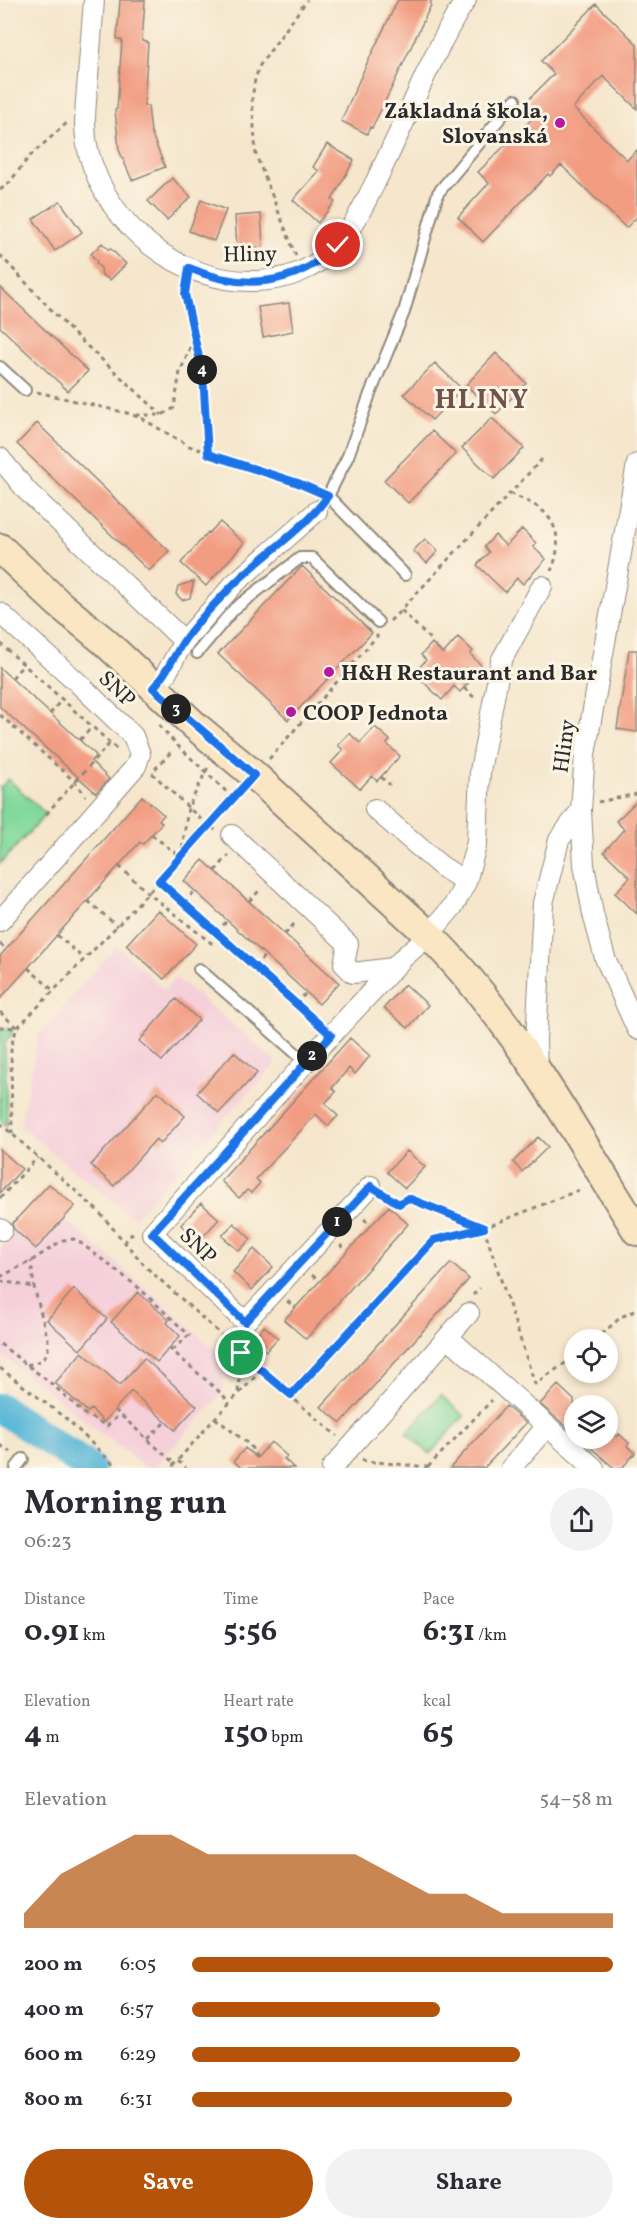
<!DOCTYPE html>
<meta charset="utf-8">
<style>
:root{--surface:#fff;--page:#f2f2f3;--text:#2b2b33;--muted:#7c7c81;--accent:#b45309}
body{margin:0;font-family:Vollkorn,serif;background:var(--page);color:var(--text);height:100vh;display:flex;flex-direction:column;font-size:22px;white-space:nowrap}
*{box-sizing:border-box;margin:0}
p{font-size:20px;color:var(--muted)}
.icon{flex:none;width:33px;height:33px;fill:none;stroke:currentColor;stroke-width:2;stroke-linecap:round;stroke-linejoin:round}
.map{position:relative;height:1468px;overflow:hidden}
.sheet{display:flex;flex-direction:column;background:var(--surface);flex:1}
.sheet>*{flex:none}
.fabs{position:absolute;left:564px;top:1329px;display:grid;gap:12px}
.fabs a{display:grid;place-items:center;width:54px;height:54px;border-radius:50%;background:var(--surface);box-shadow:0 3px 9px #0003;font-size:30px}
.pin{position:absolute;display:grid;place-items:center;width:51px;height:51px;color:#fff;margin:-26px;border:3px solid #fff;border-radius:50%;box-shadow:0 2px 6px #0007}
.km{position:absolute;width:30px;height:30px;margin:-15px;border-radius:50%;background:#222;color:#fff;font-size:16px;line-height:30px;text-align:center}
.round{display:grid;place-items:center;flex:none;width:63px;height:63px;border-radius:32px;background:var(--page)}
.headline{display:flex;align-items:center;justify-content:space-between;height:102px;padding:0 24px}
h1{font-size:33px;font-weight:700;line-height:45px}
.figures{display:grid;grid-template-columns:repeat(3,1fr);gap:9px;height:102px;padding:6px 24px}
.figures div{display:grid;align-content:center}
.figures b{font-size:30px;font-weight:700}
.figures small{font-size:16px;font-weight:400}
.figures p{font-size:16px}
.chart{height:168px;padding:12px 24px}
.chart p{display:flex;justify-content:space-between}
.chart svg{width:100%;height:108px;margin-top:6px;fill:var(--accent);opacity:.7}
.primary-button{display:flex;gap:12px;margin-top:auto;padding:12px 24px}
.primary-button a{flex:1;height:69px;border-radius:36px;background:var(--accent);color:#fff;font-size:24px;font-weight:700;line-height:69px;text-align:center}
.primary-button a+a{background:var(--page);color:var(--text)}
ul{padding:0 24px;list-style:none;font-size:20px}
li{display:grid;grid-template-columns:96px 72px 1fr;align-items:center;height:45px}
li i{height:15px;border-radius:8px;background:var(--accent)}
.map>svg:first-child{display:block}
</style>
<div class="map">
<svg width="637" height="1468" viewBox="0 0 637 1468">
<rect width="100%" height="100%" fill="#fcf5e5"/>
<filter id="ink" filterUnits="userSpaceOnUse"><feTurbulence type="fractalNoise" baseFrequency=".0167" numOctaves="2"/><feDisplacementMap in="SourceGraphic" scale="12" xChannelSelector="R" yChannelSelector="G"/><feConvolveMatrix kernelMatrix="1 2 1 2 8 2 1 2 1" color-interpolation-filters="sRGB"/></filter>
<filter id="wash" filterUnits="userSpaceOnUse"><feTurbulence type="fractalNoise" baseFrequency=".008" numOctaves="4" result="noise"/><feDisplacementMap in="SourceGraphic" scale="24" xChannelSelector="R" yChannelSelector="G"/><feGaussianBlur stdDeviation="1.35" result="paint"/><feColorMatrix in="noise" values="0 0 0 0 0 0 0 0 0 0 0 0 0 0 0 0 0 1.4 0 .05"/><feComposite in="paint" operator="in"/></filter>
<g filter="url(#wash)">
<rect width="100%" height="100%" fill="#f5e6cc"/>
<path fill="#f5cfda" d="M117,945L164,990L175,977L277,1062L134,1218L20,1127L38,1036Z
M64,1218L228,1360L222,1394L154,1468H146L0,1354V1248L15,1231L36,1249Z"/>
<path fill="#83d99d" stroke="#578264" stroke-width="1.5" d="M8,779L46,814L0,864V788Z
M9,1029L13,1033L5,1042L7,1126L0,1120V1030Z
M441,1395L464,1416L430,1454L406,1433Z"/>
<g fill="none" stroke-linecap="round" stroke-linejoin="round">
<path stroke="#59b7d8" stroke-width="30" d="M0,1408L90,1468"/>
</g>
<g id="blocks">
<path fill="#f29c82" d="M120,0H145L142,41L148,42L144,106H148L151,132L165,167L132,180L119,150L115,110L117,109L122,40L117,39Z
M398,0H431V5L392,87L372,128L370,127L367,134L341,121L368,61Z
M596,4L637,44V109L603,76L573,108L627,160L637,150V217L626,228L561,165L550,176L548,174L483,242L458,217L489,183L478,172L534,117L523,105L554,74L541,61Z
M327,144L354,160L332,200L335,202L318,223L293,200L319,171L313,167Z
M172,178L191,197L167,220L148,201Z
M201,200L226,210L214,241L189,231Z
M60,201L82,232L55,251L33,219Z
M261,214L263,247L237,249L235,216Z
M102,243L109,250L110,248L126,264L110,280L102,275L101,268L96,263L97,261L91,254Z
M0,287L88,371L68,391L0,327Z
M289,303L293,331L263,337L258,307Z
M496,353L526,383L496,414L466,385Z
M435,363L462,389L432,420L404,394Z
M492,418L524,448L494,479L462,448Z
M37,423L169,551L149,571L17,444Z
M432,431L456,454L408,503L384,480Z
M220,522L244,543L206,586L181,563L208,532L209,533Z
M522,529L536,543L533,547L546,559L523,584L517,578L505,592L477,565L489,552L484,547L495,535L506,546Z
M425,539L438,551L427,563L413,551Z
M302,566L372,633L288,720L218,654Z
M194,581L190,598L182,600L176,594L178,586Z
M458,637L473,651L470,654L483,667L460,692L454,686L442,700L414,673L426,660L421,655L432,643L443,654Z
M629,650H637V732L617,729Z
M0,668L96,755L91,761L109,779L96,793L0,707Z
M375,727L390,740L387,744L400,756L377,781L372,776L360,789L331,763L343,750L338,745L349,733L360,743Z
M142,796L164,815L159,820L162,823L143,844L140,842L0,999V956Z
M637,801V914L615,893L630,877L604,852L624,829L616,821Z
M203,860L339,983L319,1004L184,881Z
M158,910L196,944L164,979L126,945Z
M405,984L428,1005L408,1028L384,1008Z
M176,999L199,1020L162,1061L139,1041Z
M350,1038L370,1056L355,1074L349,1068L332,1088L336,1092L325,1103L338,1116L328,1126L316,1114L256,1179L260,1183L251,1193L247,1190L239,1198L221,1181Z
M234,1052L257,1073L219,1113L197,1093Z
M158,1091L185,1116L160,1144L156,1139L114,1186L91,1165Z
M538,1137L548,1147L522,1172L513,1162Z
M0,1149L22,1169L0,1193Z
M407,1151L425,1167L405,1188L387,1172Z
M49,1184L75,1206L36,1249L14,1229L12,1224Z
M201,1203L219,1219L199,1241L181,1225Z
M389,1206L408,1224L306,1339L284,1320Z
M234,1223L251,1239L239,1251L222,1236Z
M254,1249L273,1267L252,1290L233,1272Z
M451,1263L469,1279L341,1423L321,1407Z
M74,1289L107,1319L80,1350L47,1320Z
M138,1292L169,1320L167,1323L180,1336L157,1362L111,1322Z
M264,1326L278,1338L266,1351L253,1339Z
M82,1352L120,1385L144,1358L197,1406L175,1430L131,1391L104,1422L91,1409L88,1412L55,1383Z
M558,1385L574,1400V1433L540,1404Z
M506,1406L526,1423L484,1468H450Z
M608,1429L617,1437L619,1434L629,1443L627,1446L635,1453L622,1468H614L580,1438H608Z
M271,1442L287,1456L284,1459L294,1468H241L234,1461L245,1448L257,1458Z"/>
</g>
</g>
<g filter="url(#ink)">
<use href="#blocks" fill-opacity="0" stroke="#90887c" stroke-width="1.5"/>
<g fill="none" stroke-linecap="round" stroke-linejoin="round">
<defs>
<path id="service" d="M0,367L25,390
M328,496L405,575
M317,511L328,496L348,456L370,394L404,312L438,193L515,100
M197,653L234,609L300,558H312L378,622
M199,969L306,1062
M16,1468L23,1459"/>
<path id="minor" d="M94,0C92,26 90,51 88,77C86,102 82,129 89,154C109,228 181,284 257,281C288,280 317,268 338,245C354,227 364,204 375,183C392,148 409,112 425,76C438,50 449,24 466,0
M0,458L27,491L184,641L166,674L153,688
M637,464L585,754L581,810L584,865L593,914L605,958L637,1029
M0,613L76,681L133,736L140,754L136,766L0,921
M184,641L234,584L317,511
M375,809L441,866L466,882
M232,835L348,944L344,964L353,973L393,968
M537,1070L536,1041L543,903L559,840L581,810
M371,1186L245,1322L152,1233L306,1062L404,957L429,935L454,905L466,882L477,842L480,771L501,661L542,586
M0,1229L2,1230
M448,1337L594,1468
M332,1468L469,1313
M511,1468L547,1426"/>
<path id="secondary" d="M0,548L58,603L104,641L194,725L254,775L429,935C513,1019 574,1130 637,1231"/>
</defs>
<use href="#service" stroke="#90887c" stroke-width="14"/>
<use href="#minor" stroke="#90887c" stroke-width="22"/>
<use href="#secondary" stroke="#90887c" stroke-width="32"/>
<path stroke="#90887c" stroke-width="3" stroke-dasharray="4.5 4.5" stroke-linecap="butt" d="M0,190L9,183L29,157L67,123
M0,255L73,333L162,415
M296,256L256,155L252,99L255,79L260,65L307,0
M187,285L185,294L203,375L208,453
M37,392L127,413L141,418L189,446L316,489
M136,415H162L174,408L180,372L194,338
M510,493C521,499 536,504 544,512C561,529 560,551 551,571
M390,621L400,611
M430,639L401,610L543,458
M0,643L119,751
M12,678L23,665
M464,688L476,699
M50,714L62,699
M0,715L74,781L86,796
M159,725L175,743L233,798
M80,740L92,727
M269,759L378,635
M155,769L172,751
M152,773L209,827L216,830
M381,777L390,785
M0,786L1,787
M598,802L637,794
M46,814L110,743
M152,835L181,857L188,808L208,767
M119,866L148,893L215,946
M215,871L229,855
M159,881L318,1024
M88,901L117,926
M249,901L261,889
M184,902L195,891
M217,932L227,921
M285,934L296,922
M57,935L84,959
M0,944L6,949
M255,967L265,955
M28,968L53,990
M296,1004L306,993
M0,1012L17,1028
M0,1027L15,1028
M0,1123L98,1211L146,1267L261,1371L215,1418L171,1468
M12,1134L11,1046L17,1028L117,926L209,827L240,790
M385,1195L399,1204L408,1198L484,1228L535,1384L574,1357
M0,1198L38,1157
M364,1219L371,1225
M124,1243L135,1230
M340,1245L347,1251
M312,1275L319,1281
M0,1277L31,1261L63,1240L74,1239L82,1244L139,1288L189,1335L173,1350
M0,1281L34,1287
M473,1295L480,1288
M287,1301L295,1307
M595,1340L621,1317L637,1310
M0,1344L53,1385L86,1415L107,1426L120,1414
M169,1348L222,1394L229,1403
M27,1365L40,1361L48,1353V1340L34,1287L31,1261
M0,1368L69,1421L117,1468
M261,1371L337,1436
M238,1392L241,1354
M291,1395L434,1240L484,1228L584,1188
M115,1410L175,1464
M215,1418L250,1445L257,1458
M148,1439L165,1422
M0,1445L11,1452
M362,1459L365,1461L428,1467
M178,1461L186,1468
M428,1467L492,1400"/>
<use href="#service" stroke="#fff" stroke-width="10"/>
<use href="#minor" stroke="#fff" stroke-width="20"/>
<use href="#secondary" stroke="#fbe6c3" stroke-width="28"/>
</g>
</g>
<g fill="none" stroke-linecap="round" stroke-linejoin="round" filter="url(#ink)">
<defs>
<path id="route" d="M241,1353L291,1395L434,1240L484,1228L408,1198L399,1204L371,1186L245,1322L152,1233L331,1035L159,881L254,775L153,688C166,674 173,658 183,642C196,622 215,604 231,587C262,555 302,532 328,496L298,483L208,454L203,375L185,294L189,268C243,291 296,286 338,245"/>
</defs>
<use href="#route" stroke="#fff" stroke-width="12"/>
<use href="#route" stroke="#1a73e8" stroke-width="8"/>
</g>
<g fill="#b5179e" stroke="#fcf5e5" stroke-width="2">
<circle cx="560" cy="123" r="6"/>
<circle cx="329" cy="672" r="6"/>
<circle cx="291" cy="712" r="6"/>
</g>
<g text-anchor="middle" stroke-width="6" stroke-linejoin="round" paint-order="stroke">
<g font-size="22" font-weight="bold" fill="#2b2b2b" stroke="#fcf5e5" text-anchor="start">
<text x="548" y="118" text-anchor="end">Základná škola,<tspan x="548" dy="25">Slovanská</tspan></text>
<text x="341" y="680">H&amp;H Restaurant and Bar</text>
<text x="303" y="720">COOP Jednota</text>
</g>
<g font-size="22" fill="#2b2b2b" stroke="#fcf5e5">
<text transform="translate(250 253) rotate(-1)" y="8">Hliny</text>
<text transform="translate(118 688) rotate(44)" y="8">SNP</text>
<text transform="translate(563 746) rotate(-82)" y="8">Hliny</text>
<text transform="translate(199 1245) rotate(44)" y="8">SNP</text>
</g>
<g font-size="28" font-weight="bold" letter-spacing="1.5" fill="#715349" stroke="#fcf5e5">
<text x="482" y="408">HLINY</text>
</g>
</g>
</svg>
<div class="fabs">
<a><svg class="icon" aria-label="locate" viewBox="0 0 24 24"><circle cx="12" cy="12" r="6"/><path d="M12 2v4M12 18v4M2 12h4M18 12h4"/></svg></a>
<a><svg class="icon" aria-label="layers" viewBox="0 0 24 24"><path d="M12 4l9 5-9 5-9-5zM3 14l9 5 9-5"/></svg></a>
</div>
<div class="pin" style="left:241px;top:1353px;background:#1e9e55"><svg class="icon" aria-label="arrive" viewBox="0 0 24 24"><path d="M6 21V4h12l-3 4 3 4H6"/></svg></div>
<div class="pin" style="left:338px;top:245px;background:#d93025"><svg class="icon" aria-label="check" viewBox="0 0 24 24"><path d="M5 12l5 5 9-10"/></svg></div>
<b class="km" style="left:337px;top:1222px">1</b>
<b class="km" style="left:312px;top:1056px">2</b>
<b class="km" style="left:176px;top:709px">3</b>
<b class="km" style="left:202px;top:370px">4</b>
</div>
<section class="sheet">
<div class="headline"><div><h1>Morning run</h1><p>06:23</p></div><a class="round"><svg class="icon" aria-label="share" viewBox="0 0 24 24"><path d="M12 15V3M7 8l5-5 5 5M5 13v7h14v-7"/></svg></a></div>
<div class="figures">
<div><p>Distance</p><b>0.91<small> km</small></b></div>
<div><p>Time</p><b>5:56</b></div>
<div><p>Pace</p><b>6:31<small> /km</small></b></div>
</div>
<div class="figures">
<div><p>Elevation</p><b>4<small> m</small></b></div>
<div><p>Heart rate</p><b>150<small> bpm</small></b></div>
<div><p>kcal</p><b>65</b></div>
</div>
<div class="chart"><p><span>Elevation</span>54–58 m</p>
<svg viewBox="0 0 160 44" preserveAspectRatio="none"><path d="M0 44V38L10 22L20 14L30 6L40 6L50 14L60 14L70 14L80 14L90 14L100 22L110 30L120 30L130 38L140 38L150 38L160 38V44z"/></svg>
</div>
<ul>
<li><b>200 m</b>6:05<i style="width:100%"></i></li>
<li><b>400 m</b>6:57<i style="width:59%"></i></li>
<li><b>600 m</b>6:29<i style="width:78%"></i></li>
<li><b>800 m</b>6:31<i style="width:76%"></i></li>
</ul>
<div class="primary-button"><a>Save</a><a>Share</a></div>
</section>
